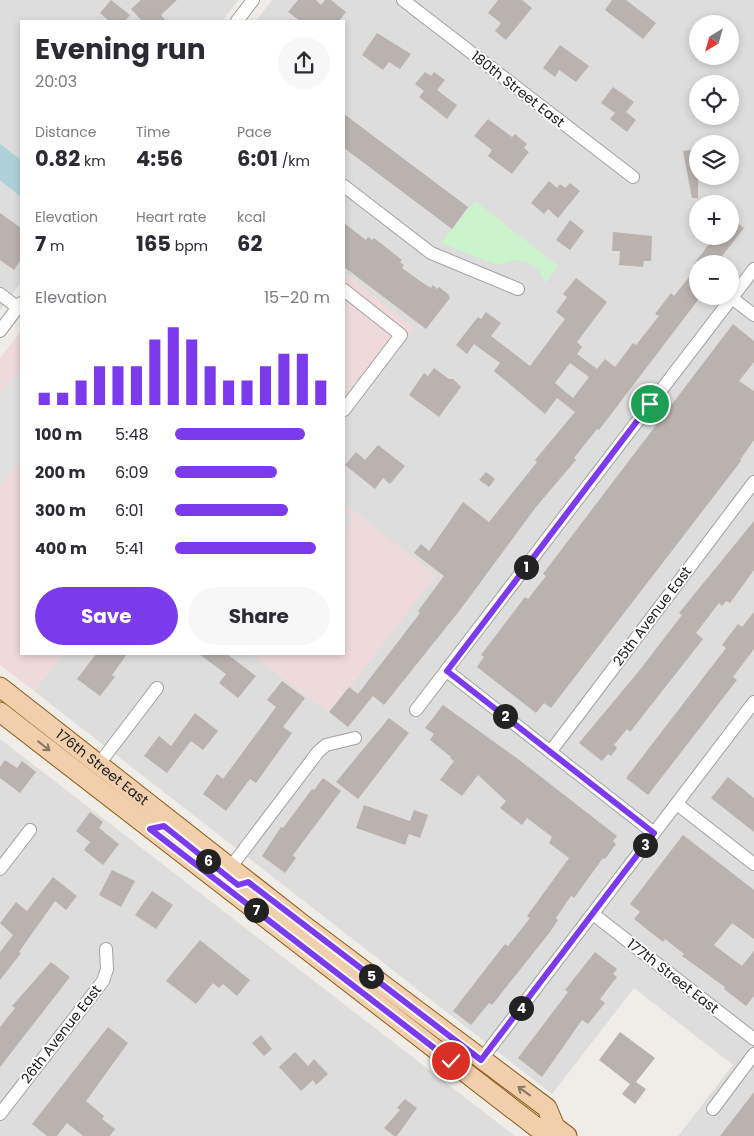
<!DOCTYPE html>
<meta charset="utf-8">
<style>
:root{--surface:#fff;--page:#f7f7f7;--text:#2b2b33;--muted:#7c7c81;--accent:#7c3aed}
body{margin:0;font-family:Poppins,sans-serif;background:var(--page);color:var(--text);height:100vh;display:flex;flex-direction:column;font-size:19px;white-space:nowrap}
*{box-sizing:border-box;margin:0}
p{font-size:16px;color:var(--muted)}
.icon{flex:none;width:28px;height:28px;fill:none;stroke:currentColor;stroke-width:2;stroke-linecap:round;stroke-linejoin:round}
.map{position:relative;flex:1;overflow:hidden}
.details{position:absolute;left:20px;top:20px;width:325px;height:635px;display:flex;flex-direction:column;background:var(--surface);border-radius:0px;box-shadow:0 2px 8px #0003}
.details>*{flex:none}
.needle{width:32px;rotate:217deg}
.buttons{position:absolute;left:689px;top:15px;display:grid;gap:10px}
.buttons a{display:grid;place-items:center;width:50px;height:50px;border-radius:50%;background:var(--surface);box-shadow:0 2px 8px #0003;font-size:25px}
.pin{position:absolute;display:grid;place-items:center;width:42px;height:42px;color:#fff;margin:-21px;border:2px solid #fff;border-radius:50%;box-shadow:0 1px 5px #0007}
.km{position:absolute;width:25px;height:25px;margin:-12px;border-radius:50%;background:#222;color:#fff;font-size:14px;line-height:25px;text-align:center}
.round{display:grid;place-items:center;flex:none;width:52px;height:52px;border-radius:26px;background:var(--page)}
.overview{display:flex;align-items:center;justify-content:space-between;height:85px;padding:0 15px}
h1{font-size:28px;font-weight:700;line-height:38px}
.figures{display:grid;grid-template-columns:repeat(3,1fr);gap:8px;height:85px;padding:5px 15px}
.figures div{display:grid;align-content:center}
.figures b{font-size:21px;font-weight:700}
.figures small{font-size:14px;font-weight:400}
.figures p{font-size:14px}
.chart{height:140px;padding:10px 15px}
.chart p{display:flex;justify-content:space-between}
.chart svg{width:100%;height:90px;margin-top:5px;stroke:var(--accent);stroke-width:6}
.cta{display:flex;gap:10px;margin-top:auto;padding:10px 15px}
.cta a{flex:1;height:58px;border-radius:30px;background:var(--accent);color:#fff;font-size:20px;font-weight:700;line-height:58px;text-align:center}
.cta a+a{background:var(--page);color:var(--text)}
ul{padding:0 15px;list-style:none;font-size:16px}
li{display:grid;grid-template-columns:80px 60px 1fr;align-items:center;height:38px}
li i{height:12px;border-radius:6px;background:var(--accent)}
.map>svg:first-child{display:block}
</style>
<div class="map">
<svg width="754" height="1136" viewBox="0 0 754 1136">
<rect width="100%" height="100%" fill="#f0ede8"/>
<path fill="#dedddd" fill-rule="evenodd" d="M0,0H238L222,21H21V283L0,310Z
M272,0H754V1136H678L733,1065L634,988L552,1094L34,691L63,654H252L330,713L435,575L344,504V420L413,328L344,273V21H256ZM698,24H730V56H698ZM698,84H730V116H698ZM698,144H730V176H698ZM698,204H730V236H698ZM698,264H730V296H698Z
M0,739L143,849L515,1136H0Z"/>
<path fill="#eedada" d="M344,273L414,328L344,420Z
M21,331V654H63L34,691L0,665V358Z
M344,504L436,575L330,713L252,654H344Z"/>
<path fill="#cbf3cc" d="M475,201L558,266L545,283L540,271L529,263L515,260L497,265L441,243Z"/>
<path fill="#e0e0e0" d="M18,371L21,374V458L0,486V395Z
M344,512L354,519L344,532Z"/>
<path fill="#aed1d8" d="M0,144L21,160V197L0,180Z"/>
<path fill="#b9b2ae" fill-rule="evenodd" d="M111,0L130,15L125,21H109L100,13Z
M141,0H177L161,15L166,21H142L131,9Z
M298,0H316L321,5L325,0H331L346,12L339,21H300L288,12Z
M498,0H522L532,8L506,40L495,31L501,23L488,13Z
M612,0H626L656,23L643,39L605,10Z
M377,33L411,54L400,69L389,62L383,70L362,55Z
M560,45L589,66L576,82L559,70L555,77L543,68Z
M425,72L431,76L434,72L445,80L437,90L457,105L447,119L419,97L424,91L415,84Z
M613,87L634,102L626,112L636,120L627,132L610,119L615,113L601,103Z
M344,114L468,207L452,229L344,148Z
M488,119L512,137L515,134L527,144L524,148L529,152L512,174L488,156L492,150L474,136Z
M698,149V198H692L683,151Z
M549,181L557,188L560,184L565,188L570,183L580,191L558,218L548,209L544,214L531,203Z
M0,213L21,228V260L14,270L0,260Z
M730,217L744,228L722,256L724,257L719,264H694L715,236H730Z
M570,220L584,231L570,250L556,240Z
M344,223L366,240L368,237L372,240L374,238L402,260L400,262L404,265L402,268L420,281L431,288L433,285L437,289L439,287L448,294L450,298L426,329L344,267Z
M613,232L652,236L651,261H644L643,267L619,265L620,251H612Z
M698,266V300L599,430L597,429L574,458L576,460L536,507L460,610L384,705L373,696L348,727L329,712L349,687L358,694L420,613L418,611L444,576L414,553L421,544L429,551L463,502L489,522L537,462L535,460L575,412L557,398L545,414L494,371L500,363L474,344L467,354L456,345L478,317L481,319L486,312L501,323L491,336L530,366L565,319L556,312L567,297L563,294L576,278L607,302L577,342L582,347L577,354L597,369L605,359L615,367L633,343L636,345L659,316L655,314L671,293L674,296ZM570,363L589,377L573,398L555,383Z
M733,324L754,341V362L739,381L754,391V440L740,460L741,461L551,708L544,703L536,713L477,667L484,657L481,655L525,597L528,599L546,576L543,574L555,558Z
M434,368L449,379H453L461,387L439,417L409,395L424,373L428,376Z
M378,445L405,466L390,484L383,478L375,489L345,465L356,452L365,460Z
M486,472L495,479L489,487L479,480Z
M754,521V570L730,603L726,601L722,606L719,603L696,633L703,639L630,732L627,729L614,745L617,748L611,756L608,754L602,761L579,743L639,671L682,615L679,613Z
M754,612V649L733,677L737,680L648,795L626,778L726,648L722,645L738,624L742,627Z
M96,654H127L112,675L115,677L100,696L77,679Z
M199,654H227L256,676L238,698L219,683L226,674Z
M282,681L305,698L283,727L292,733L256,783L250,779L226,811L203,794L217,774L223,779L276,707L267,700Z
M443,705L518,759L617,836L613,841L616,844L605,859L603,858L574,898L571,896L556,918L558,920L550,932L492,1005L489,1003L471,1025L453,1011L505,944L508,946L530,918L527,916L569,858L549,843L552,837L527,818L522,825L500,808L506,801L478,775L462,796L440,780L454,761L450,758L451,757L430,740L434,734L425,728Z
M195,713L218,731L203,750L191,741L167,773L144,756L159,736L171,746Z
M389,718L409,733L358,799L336,782Z
M5,760L17,768L22,761L36,772L20,793L0,778V767Z
M728,777L754,798V832L711,798Z
M323,778L341,791L293,855L296,858L285,873L262,856L281,827L283,828L312,789L314,790Z
M364,805L410,821L414,810L428,815L420,838L409,834L405,845L356,828Z
M90,812L103,822L99,828L119,844L103,865L84,850L90,842L76,831Z
M683,835L754,890V939L732,923L714,945L742,966L754,951V996L746,1006L724,989L725,987L682,956L684,954L665,939L663,942L634,919L640,912L630,904Z
M112,870L135,881L121,907L99,895Z
M53,877L77,896L66,910L55,901L19,952L21,953L0,980V952L13,935L0,923L16,902L27,911Z
M152,891L173,905L156,929L135,915Z
M200,940L250,980L237,996L223,984L219,988L213,983L196,1004L166,981Z
M595,952L617,969L613,974L617,977L600,999L605,1003L588,1024L582,1020L542,1077L518,1058L568,992L565,990Z
M51,962L70,977L0,1067V1027L15,1008L12,1006Z
M108,1027L128,1043L86,1101L104,1116L102,1119L115,1129L110,1136H83L67,1123L57,1136H47L32,1124Z
M620,1032L655,1058L636,1082L646,1089L635,1104L622,1094L630,1084L599,1060Z
M261,1035L272,1049L264,1056L252,1043Z
M295,1052L308,1066L314,1059L328,1074L316,1085L313,1080L301,1091L279,1067Z
M754,1092V1136H720Z
M405,1099L417,1108L397,1136H394L384,1128L400,1110L397,1108Z"/>
<g fill="none" stroke-linecap="round" stroke-linejoin="round">
<defs>
<path id="minor" d="M403,0L633,177
M237,21L253,0
M344,186L431,253L518,289
M344,290L401,335L344,410
M0,294L17,307
M732,298L754,315
M0,331L21,303
M447,671L654,833
M416,710L754,269
M551,751L754,482
M99,764L157,688
M677,804L754,864
M230,868L318,752L326,745L355,738
M0,869L30,830
M593,914L754,1039
M481,1060L754,702
M713,1109L754,1054
M0,1114L103,981L107,969L106,949"/>
<g id="primary">
<path id="s1" d="M0,687L306,927L547,1108L555,1127L567,1136"/>
<path d="M0,712L536,1127H555"/>
</g>
</defs>
<use href="#minor" stroke="#a1a1a1" stroke-width="14"/>
<use href="#primary" stroke="#8a5b13" stroke-width="21"/>
<use href="#minor" stroke="#fff" stroke-width="12"/>
<use href="#primary" stroke="#f1cfac" stroke-width="19"/>
</g>
<defs><path id="oneway-shaft" d="M-6 0H5M1.5-3L5.5 0L1.5 3" fill="none" stroke-width="1.6" stroke-linecap="round" stroke-linejoin="round" transform="scale(1.25)"/></defs>
<g stroke="#887866">
<use href="#oneway-shaft" transform="translate(44 746) rotate(38)"/>
<use href="#oneway-shaft" transform="translate(524 1091) rotate(-144)"/>
</g>
<g fill="none" stroke-linecap="round" stroke-linejoin="round">
<defs>
<path id="route" d="M451,1061L150,829L164,826L238,885L248,882L481,1060L654,833L447,671L650,404"/>
</defs>
<use href="#route" stroke="#fff" stroke-width="10"/>
<use href="#route" stroke="#7c3aed" stroke-width="6"/>
</g>
<g text-anchor="middle" stroke-width="4" stroke-linejoin="round" paint-order="stroke">
<g font-size="14" fill="#202020" stroke="#fff">
<text transform="translate(518 89) rotate(38)" y="5">180th Street East</text>
<text transform="translate(652 616) rotate(-53)" y="5">25th Avenue East</text>
<text dy="5" stroke="none"><textPath href="#s1" startOffset="130">176th Street East</textPath></text>
<text transform="translate(673 976) rotate(38)" y="5">177th Street East</text>
<text transform="translate(61 1034) rotate(-52)" y="5">26th Avenue East</text>
</g>
</g>
</svg>
<div class="buttons">
<a><svg class="needle" viewBox="-14 -14 28 28"><path d="M0-13l5 13h-10z" fill="#e53935"/><path d="M0 13l5-13h-10z" fill="#7c7c81"/></svg></a>
<a><svg class="icon" aria-label="locate" viewBox="0 0 24 24"><circle cx="12" cy="12" r="6"/><path d="M12 2v4M12 18v4M2 12h4M18 12h4"/></svg></a>
<a><svg class="icon" aria-label="layers" viewBox="0 0 24 24"><path d="M12 4l9 5-9 5-9-5zM3 14l9 5 9-5"/></svg></a>
<a>+</a>
<a>−</a>
</div>
<div class="pin" style="left:650px;top:404px;background:#1e9e55"><svg class="icon" aria-label="arrive" viewBox="0 0 24 24"><path d="M6 21V4h12l-3 4 3 4H6"/></svg></div>
<div class="pin" style="left:451px;top:1061px;background:#d93025"><svg class="icon" aria-label="check" viewBox="0 0 24 24"><path d="M5 12l5 5 9-10"/></svg></div>
<b class="km" style="left:526px;top:567px">1</b>
<b class="km" style="left:505px;top:716px">2</b>
<b class="km" style="left:645px;top:845px">3</b>
<b class="km" style="left:521px;top:1008px">4</b>
<b class="km" style="left:371px;top:976px">5</b>
<b class="km" style="left:208px;top:861px">6</b>
<b class="km" style="left:256px;top:910px">7</b>
<section class="details">
<div class="overview"><div><h1>Evening run</h1><p>20:03</p></div><a class="round"><svg class="icon" aria-label="share" viewBox="0 0 24 24"><path d="M12 15V3M7 8l5-5 5 5M5 13v7h14v-7"/></svg></a></div>
<div class="figures">
<div><p>Distance</p><b>0.82<small> km</small></b></div>
<div><p>Time</p><b>4:56</b></div>
<div><p>Pace</p><b>6:01<small> /km</small></b></div>
</div>
<div class="figures">
<div><p>Elevation</p><b>7<small> m</small></b></div>
<div><p>Heart rate</p><b>165<small> bpm</small></b></div>
<div><p>kcal</p><b>62</b></div>
</div>
<div class="chart"><p><span>Elevation</span>15–20 m</p>
<svg viewBox="0 0 160 44" preserveAspectRatio="none"><path d="M5 44V38M15 44V38M25 44V32M35 44V25M45 44V25M55 44V25M65 44V12M75 44V6M85 44V12M95 44V25M105 44V32M115 44V32M125 44V25M135 44V19M145 44V19M155 44V32"/></svg>
</div>
<ul>
<li><b>100 m</b>5:48<i style="width:84%"></i></li>
<li><b>200 m</b>6:09<i style="width:66%"></i></li>
<li><b>300 m</b>6:01<i style="width:73%"></i></li>
<li><b>400 m</b>5:41<i style="width:91%"></i></li>
</ul>
<div class="cta"><a>Save</a><a>Share</a></div>
</section>
</div>
